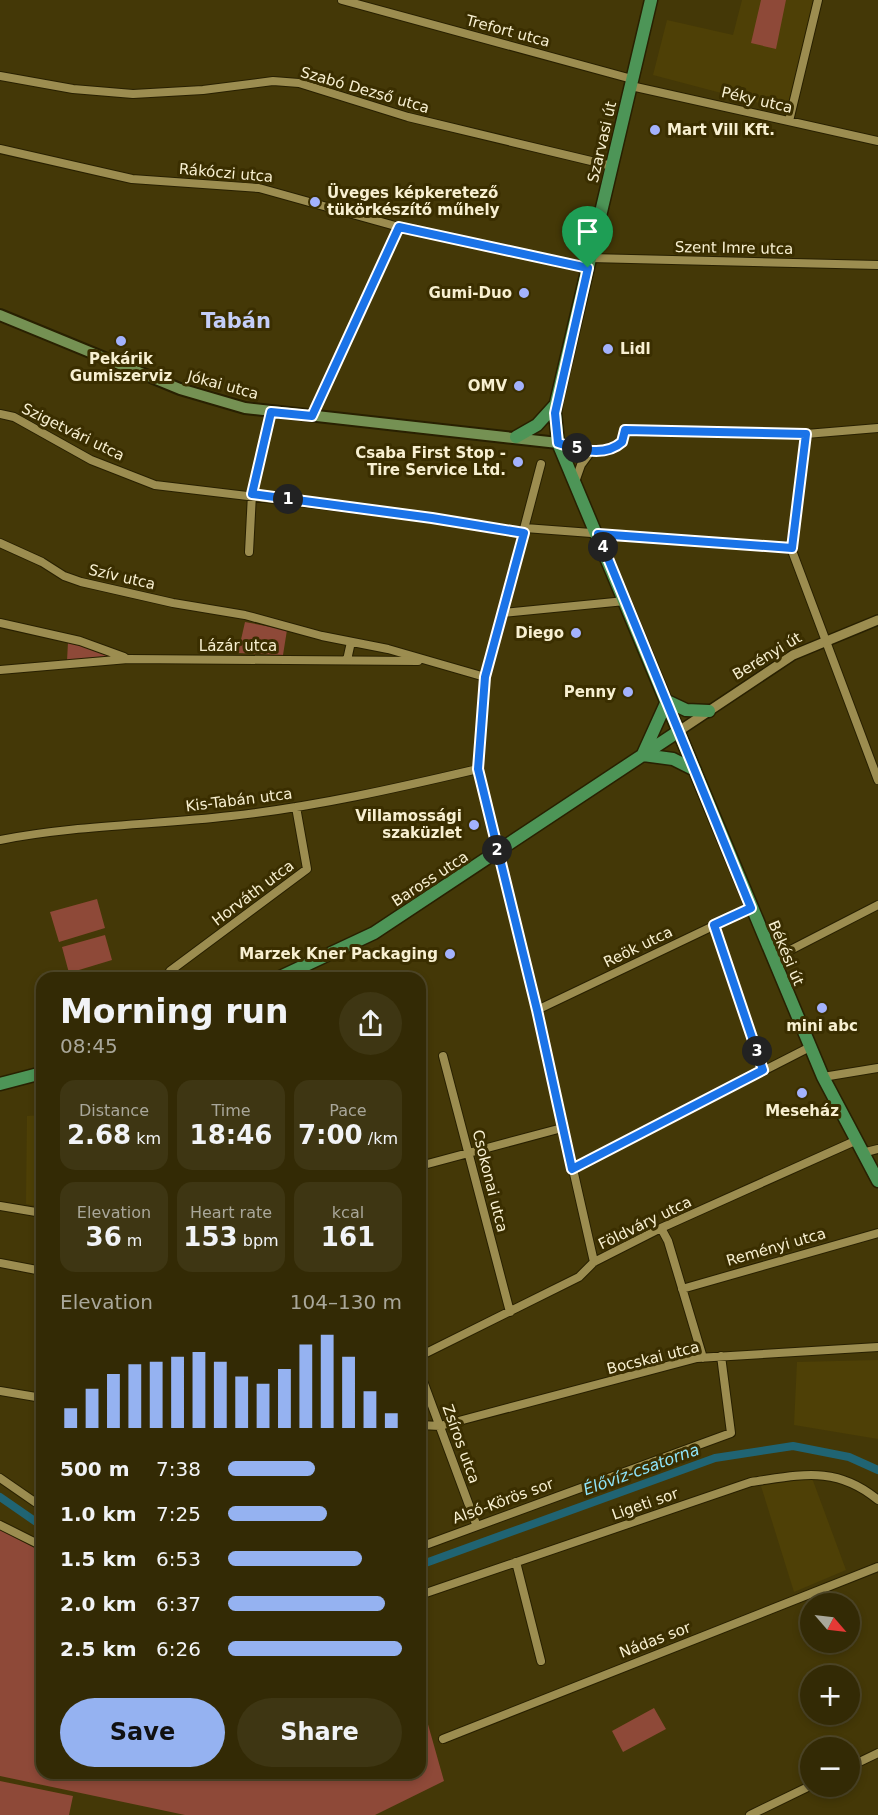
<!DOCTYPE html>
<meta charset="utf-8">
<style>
:root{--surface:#332a05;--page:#3e3613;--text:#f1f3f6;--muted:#a9a79a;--line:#4e4627;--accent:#95b2f1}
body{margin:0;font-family:"DejaVu Sans",sans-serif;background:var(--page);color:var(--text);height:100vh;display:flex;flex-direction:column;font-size:22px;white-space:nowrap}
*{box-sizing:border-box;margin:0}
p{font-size:20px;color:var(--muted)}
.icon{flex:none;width:33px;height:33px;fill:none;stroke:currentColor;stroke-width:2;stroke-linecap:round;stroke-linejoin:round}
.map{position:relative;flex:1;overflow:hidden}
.side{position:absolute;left:36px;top:972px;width:390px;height:807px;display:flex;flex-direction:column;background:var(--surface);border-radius:18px;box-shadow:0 3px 9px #0003,0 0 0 2px var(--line)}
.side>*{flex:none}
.needle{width:39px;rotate:118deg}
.controls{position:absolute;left:800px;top:1593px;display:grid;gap:12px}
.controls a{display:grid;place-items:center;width:60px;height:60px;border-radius:50%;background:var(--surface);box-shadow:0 3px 9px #0003,0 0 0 2px var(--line);font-size:30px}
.pin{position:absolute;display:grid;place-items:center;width:51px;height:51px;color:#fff;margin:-62px -26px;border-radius:50% 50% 50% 0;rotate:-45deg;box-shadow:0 0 6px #0007}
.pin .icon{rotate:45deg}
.km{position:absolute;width:30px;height:30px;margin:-15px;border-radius:50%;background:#222;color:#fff;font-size:16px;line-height:30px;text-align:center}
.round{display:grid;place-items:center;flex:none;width:63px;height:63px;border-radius:32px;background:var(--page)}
.summary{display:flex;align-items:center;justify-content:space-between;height:102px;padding:0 24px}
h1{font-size:33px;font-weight:600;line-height:45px}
.metrics{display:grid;grid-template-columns:repeat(3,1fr);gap:9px;height:102px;padding:6px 24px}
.metrics div{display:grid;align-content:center;border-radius:15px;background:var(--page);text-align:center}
.metrics b{font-size:26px;font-weight:600}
.metrics small{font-size:16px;font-weight:400}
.metrics p{font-size:16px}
.chart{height:168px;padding:12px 24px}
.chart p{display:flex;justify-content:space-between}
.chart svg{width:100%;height:108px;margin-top:6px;stroke:var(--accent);stroke-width:6}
.action{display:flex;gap:12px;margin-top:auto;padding:12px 24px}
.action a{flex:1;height:69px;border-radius:36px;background:var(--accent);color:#111;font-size:24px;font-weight:600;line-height:69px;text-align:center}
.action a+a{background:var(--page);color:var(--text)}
ul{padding:0 24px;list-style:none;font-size:20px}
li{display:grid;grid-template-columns:96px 72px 1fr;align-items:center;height:45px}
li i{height:15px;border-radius:8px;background:var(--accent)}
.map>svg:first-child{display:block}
</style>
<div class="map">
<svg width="878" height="1815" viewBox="0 0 878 1815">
<rect width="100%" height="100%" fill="#443807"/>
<path fill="#4e4006" d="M742,0H817L790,111L653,75L667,20L733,35Z
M42,1115V1207L26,1204L27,1116Z
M878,1360V1439L794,1425L797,1362Z
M812,1478L846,1570L794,1592L761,1486Z"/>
<path fill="#8e4938" d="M761,0H786L776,49L751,43Z
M245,622L287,630L283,655L238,653Z
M68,642L110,655L111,659L67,661Z
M97,899L105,928L59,942L50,912Z
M105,935L112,960L69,973L62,947Z
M0,1528L42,1552V1773H420V1696L444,1781L375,1815H185L0,1776Z
M654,1708L666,1729L623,1752L612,1731Z
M0,1781L73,1796L69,1815H0Z"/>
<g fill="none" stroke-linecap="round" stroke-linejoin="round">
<path stroke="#206473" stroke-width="8" d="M0,1497L42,1526
M420,1565L715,1458L793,1446L849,1457L878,1470"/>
<defs>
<path id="minor" d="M342,0L632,79
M0,76L73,89L133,94L203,90L273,81L299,83L408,117L612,166
M631,86L878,141
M789,121L818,0
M0,149L132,179L259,188L399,227L588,268
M590,258L878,265
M0,414L14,417L91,460L155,485L432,518L524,533
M312,416L399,227
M806,434L791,548L878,780
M558,443C578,449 604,458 622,442L625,431L806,434L878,428
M541,464L485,677L478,769L537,1010L594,1262
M575,482L581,465L592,450
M525,528L791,548
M0,543L42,562L64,576L81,582L173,603L245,615L322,636L388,649L485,677
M249,552L252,494L271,413
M502,613L625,601
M0,623L80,641L124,657
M347,660L351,642
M0,670L128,659L418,661
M0,840C76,825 155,825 231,816C314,807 397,788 478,769
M714,925L763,1070
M773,959L878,905
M168,978L170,971L307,869L296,807
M537,1010L751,908
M443,1056L510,1312
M823,1077L878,1068
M862,1153L878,1149
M420,1166L562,1128
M572,1169L810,1047
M0,1206L42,1213
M661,1228L668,1241L703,1358
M0,1263L42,1271
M682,1289L878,1233
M420,1356L579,1277L594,1262L661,1228L855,1141
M420,1373L476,1524
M0,1391L42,1398
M420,1425L440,1426L697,1358L878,1347
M0,1478L42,1507
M0,1525L42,1546
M420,1547L731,1433L721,1356
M516,1562L541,1661
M420,1595L751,1482C801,1475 836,1465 878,1500
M443,1739L878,1567
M849,1767L878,1753
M750,1815L810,1786"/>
<path id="tertiary" d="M679,731L793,655L878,620"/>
<path id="secondary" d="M0,315L180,389L245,408L558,443"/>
<path id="primary" d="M651,0L556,403L555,413L558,443L823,1077L878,1181
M516,437L537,425L556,404
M667,701L686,710L709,711
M643,754L667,701
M643,755L673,759L695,770
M278,978L374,933L679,731
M0,1084L42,1073"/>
</defs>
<use href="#minor" stroke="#282001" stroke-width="10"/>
<use href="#tertiary" stroke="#282001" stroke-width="12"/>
<use href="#secondary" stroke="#282001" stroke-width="14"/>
<use href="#primary" stroke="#282001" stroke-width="15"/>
<use href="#minor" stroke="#9c8d50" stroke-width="8"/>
<use href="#tertiary" stroke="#9c8d50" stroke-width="9"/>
<use href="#secondary" stroke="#759153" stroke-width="10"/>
<use href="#primary" stroke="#4d9557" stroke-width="12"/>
</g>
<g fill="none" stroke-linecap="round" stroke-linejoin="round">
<defs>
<path id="route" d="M399,227L588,268L555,413L558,443C578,449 604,458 622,442L625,430L806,434L792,548L598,534L751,908L714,925L763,1070L572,1169L537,1010L478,769L485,677L524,533L432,518L252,494L271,412L312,416Z"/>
</defs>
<use href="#route" stroke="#fff" stroke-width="12"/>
<use href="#route" stroke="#1a73e8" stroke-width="8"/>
</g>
<g fill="#a3b2fd" stroke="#3a2e00" stroke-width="2">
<circle cx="655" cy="130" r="6"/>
<circle cx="315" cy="202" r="6"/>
<circle cx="524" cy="293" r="6"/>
<circle cx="121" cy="341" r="6"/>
<circle cx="608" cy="349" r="6"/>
<circle cx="519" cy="386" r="6"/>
<circle cx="518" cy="462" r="6"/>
<circle cx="576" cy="633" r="6"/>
<circle cx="628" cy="692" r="6"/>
<circle cx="474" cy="825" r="6"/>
<circle cx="450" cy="954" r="6"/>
<circle cx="822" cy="1008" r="6"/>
<circle cx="802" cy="1093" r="6"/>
</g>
<g text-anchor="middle" stroke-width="6" stroke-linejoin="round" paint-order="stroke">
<g font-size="15" fill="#f8f0d1" stroke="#3a2e00">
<text transform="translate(508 31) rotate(15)" y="5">Trefort utca</text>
<text transform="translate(365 90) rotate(16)" y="5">Szabó Dezső utca</text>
<text transform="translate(757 100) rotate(13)" y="5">Péky utca</text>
<text transform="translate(602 142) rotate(-77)" y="5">Szarvasi út</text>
<text transform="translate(226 173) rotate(5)" y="5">Rákóczi utca</text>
<text transform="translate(734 248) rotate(1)" y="5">Szent Imre utca</text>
<text transform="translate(223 385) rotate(15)" y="5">Jókai utca</text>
<text transform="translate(73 432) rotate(26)" y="5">Szigetvári utca</text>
<text transform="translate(122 577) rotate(13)" y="5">Szív utca</text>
<text x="238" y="651">Lázár utca</text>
<text transform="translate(767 656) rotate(-31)" y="5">Berényi út</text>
<text transform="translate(239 800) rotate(-7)" y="5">Kis-Tabán utca</text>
<text transform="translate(430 879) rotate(-33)" y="5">Baross utca</text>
<text transform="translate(253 893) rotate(-37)" y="5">Horváth utca</text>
<text transform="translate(638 947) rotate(-26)" y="5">Reök utca</text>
<text transform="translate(786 953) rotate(67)" y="5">Békési út</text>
<text transform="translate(490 1181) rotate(76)" y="5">Csokonai utca</text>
<text transform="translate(645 1223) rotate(-26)" y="5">Földváry utca</text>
<text transform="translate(776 1247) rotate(-16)" y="5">Reményi utca</text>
<text transform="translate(653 1358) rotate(-14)" y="5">Bocskai utca</text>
<text transform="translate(461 1444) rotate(70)" y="5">Zsíros utca</text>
<text transform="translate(503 1501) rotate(-20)" y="5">Alsó-Körös sor</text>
<text transform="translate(645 1504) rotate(-19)" y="5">Ligeti sor</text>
<text transform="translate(655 1640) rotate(-21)" y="5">Nádas sor</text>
</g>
<g font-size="15" font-weight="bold" fill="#f8f0d1" stroke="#3a2e00" text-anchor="end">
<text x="667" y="135" text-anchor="start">Mart Vill Kft.</text>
<text x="327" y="198" text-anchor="start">Üveges képkeretező<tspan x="327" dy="17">tükörkészítő műhely</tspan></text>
<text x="512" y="298">Gumi-Duo</text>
<text x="620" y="354" text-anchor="start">Lidl</text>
<text x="121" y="364" text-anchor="middle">Pekárik<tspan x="121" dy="17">Gumiszerviz</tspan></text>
<text x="507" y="391">OMV</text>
<text x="506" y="458">Csaba First Stop -<tspan x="506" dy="17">Tire Service Ltd.</tspan></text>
<text x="564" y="638">Diego</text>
<text x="616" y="697">Penny</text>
<text x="462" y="821">Villamossági<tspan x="462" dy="17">szaküzlet</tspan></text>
<text x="438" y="959">Marzek Kner Packaging</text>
<text x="822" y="1031" text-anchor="middle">mini abc</text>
<text x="802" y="1116" text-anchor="middle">Meseház</text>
</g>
<g font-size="16" font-style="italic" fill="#8fe5fa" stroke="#3a2e00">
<text transform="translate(641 1469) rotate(-20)" y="6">Élővíz-csatorna</text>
</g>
<g font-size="21" font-weight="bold" fill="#c4cef8" stroke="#3a2e00">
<text x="236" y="328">Tabán</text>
</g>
</g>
</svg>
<div class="controls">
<a><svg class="needle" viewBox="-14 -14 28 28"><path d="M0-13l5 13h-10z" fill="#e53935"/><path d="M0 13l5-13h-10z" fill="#a9a79a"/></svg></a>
<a>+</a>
<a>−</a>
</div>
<div class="pin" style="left:588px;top:268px;background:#1e9e55"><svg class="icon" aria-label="arrive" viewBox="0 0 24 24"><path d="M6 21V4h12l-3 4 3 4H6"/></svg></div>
<b class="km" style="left:288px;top:499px">1</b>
<b class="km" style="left:497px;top:850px">2</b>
<b class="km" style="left:757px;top:1051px">3</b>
<b class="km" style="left:603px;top:547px">4</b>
<b class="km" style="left:577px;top:448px">5</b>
<section class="side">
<div class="summary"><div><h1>Morning run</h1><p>08:45</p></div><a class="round"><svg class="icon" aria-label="share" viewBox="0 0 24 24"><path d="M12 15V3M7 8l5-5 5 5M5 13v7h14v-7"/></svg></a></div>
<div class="metrics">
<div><p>Distance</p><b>2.68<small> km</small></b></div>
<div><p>Time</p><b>18:46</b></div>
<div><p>Pace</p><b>7:00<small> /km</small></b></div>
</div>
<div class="metrics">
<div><p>Elevation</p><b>36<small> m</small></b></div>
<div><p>Heart rate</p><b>153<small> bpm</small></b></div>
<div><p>kcal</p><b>161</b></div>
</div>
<div class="chart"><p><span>Elevation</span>104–130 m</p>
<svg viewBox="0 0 160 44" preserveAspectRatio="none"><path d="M5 44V36M15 44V28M25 44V22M35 44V18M45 44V17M55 44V15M65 44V13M75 44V17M85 44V23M95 44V26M105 44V20M115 44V10M125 44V6M135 44V15M145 44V29M155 44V38"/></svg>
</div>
<ul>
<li><b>500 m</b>7:38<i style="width:50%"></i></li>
<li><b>1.0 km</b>7:25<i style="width:57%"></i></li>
<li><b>1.5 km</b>6:53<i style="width:77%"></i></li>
<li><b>2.0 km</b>6:37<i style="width:90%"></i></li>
<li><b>2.5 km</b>6:26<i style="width:100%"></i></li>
</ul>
<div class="action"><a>Save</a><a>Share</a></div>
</section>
</div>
